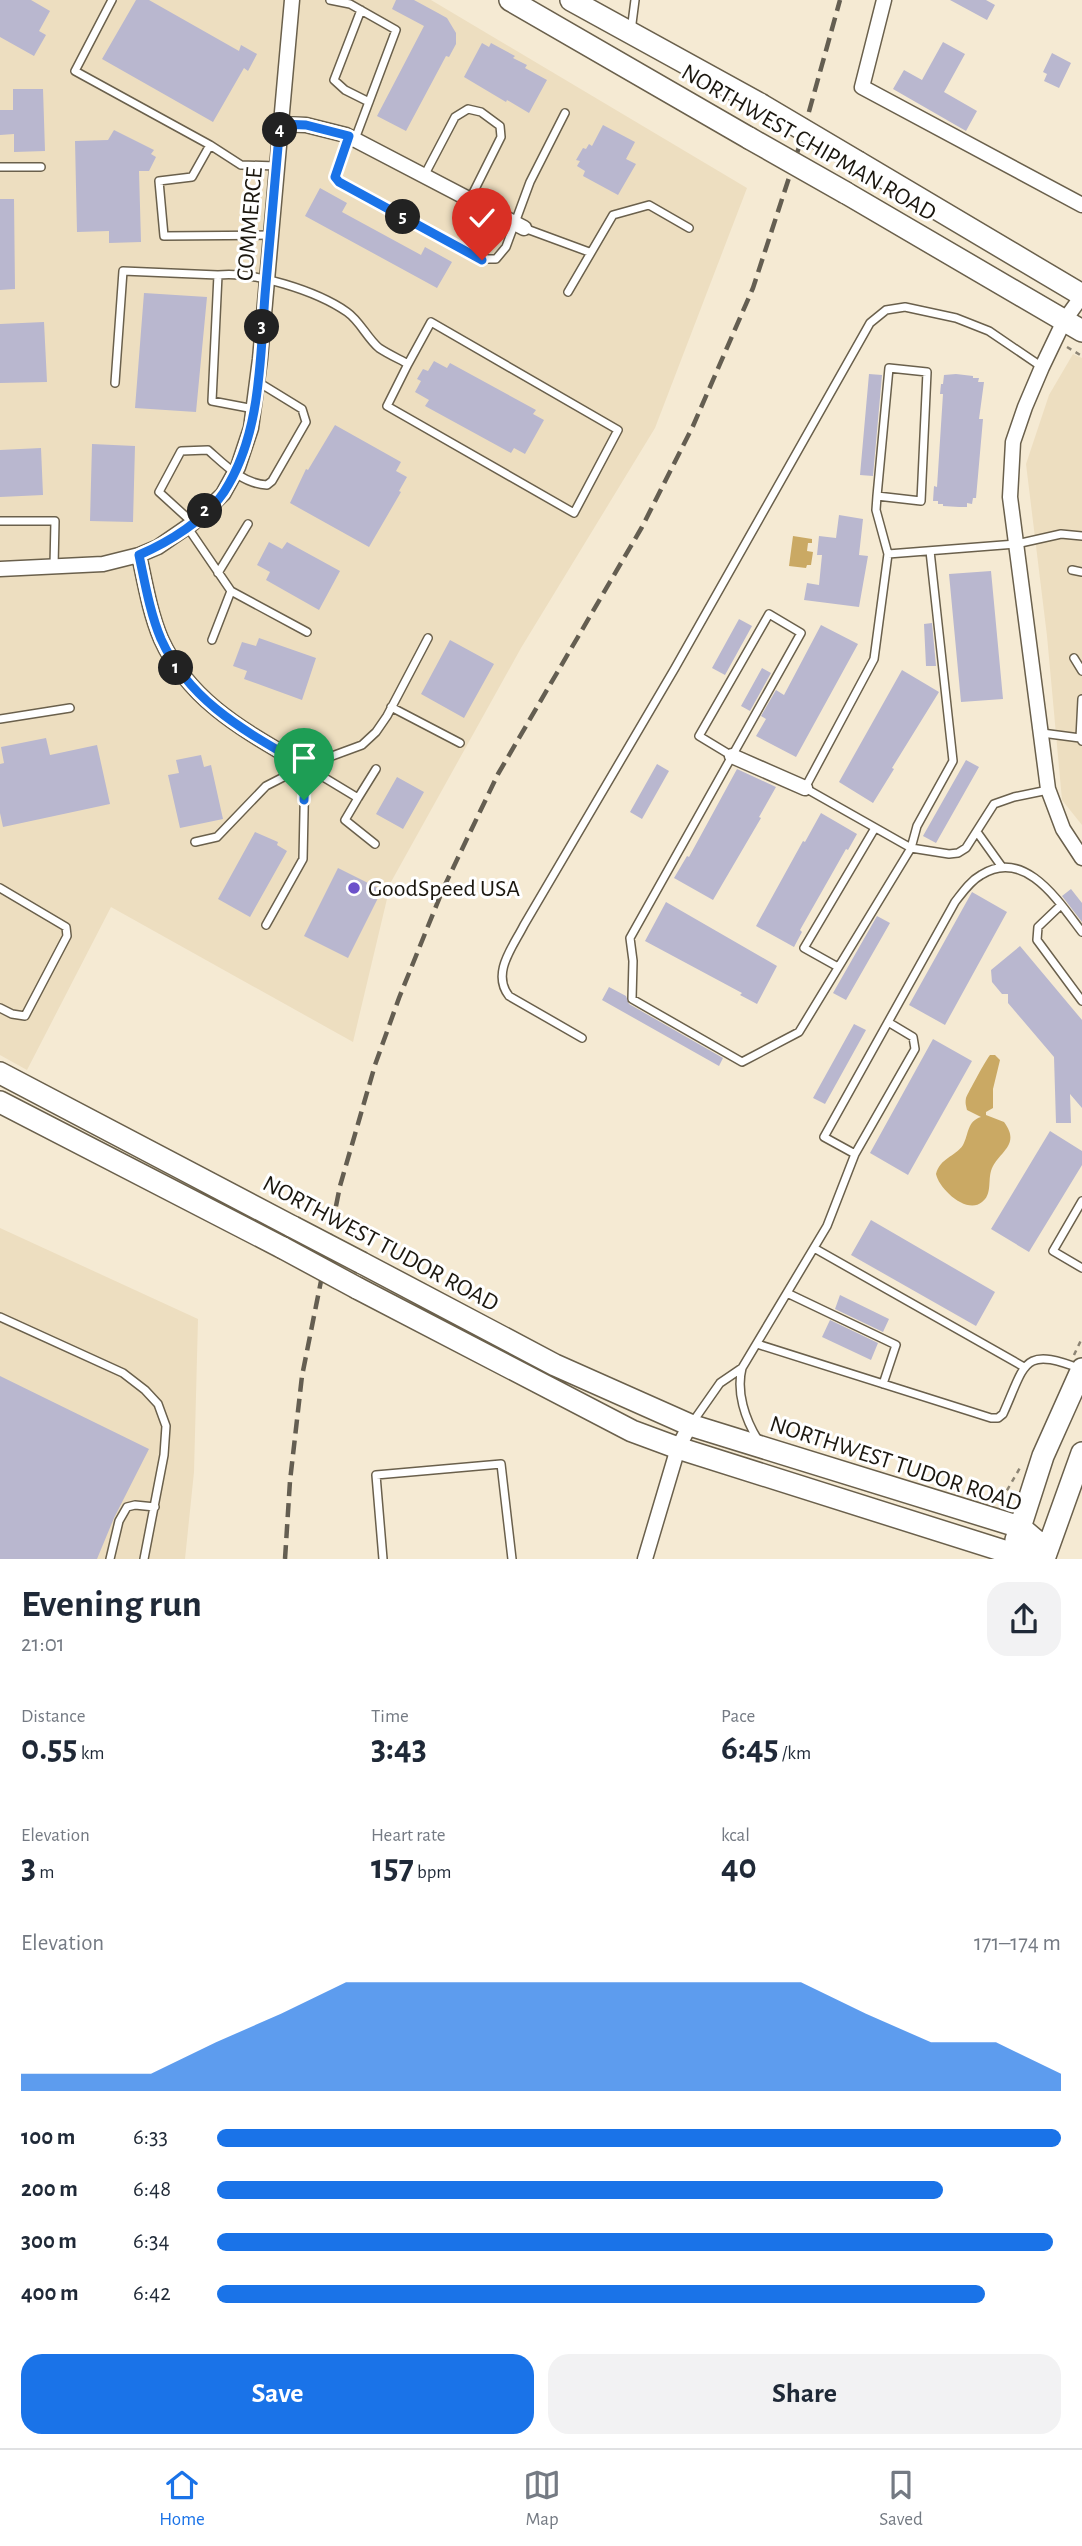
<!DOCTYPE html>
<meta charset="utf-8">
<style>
:root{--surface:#fff;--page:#f2f2f3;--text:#1f2937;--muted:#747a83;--line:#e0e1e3;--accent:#1a73e8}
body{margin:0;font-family:"Alegreya Sans",sans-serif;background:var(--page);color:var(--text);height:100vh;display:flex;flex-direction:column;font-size:26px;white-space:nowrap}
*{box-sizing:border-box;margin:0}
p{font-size:23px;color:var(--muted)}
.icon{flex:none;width:38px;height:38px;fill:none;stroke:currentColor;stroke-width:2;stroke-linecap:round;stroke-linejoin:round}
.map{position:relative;height:1559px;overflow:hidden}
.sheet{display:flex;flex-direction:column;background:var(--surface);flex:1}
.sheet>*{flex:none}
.pin{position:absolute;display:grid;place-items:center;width:60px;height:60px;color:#fff;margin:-72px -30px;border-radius:50% 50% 50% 0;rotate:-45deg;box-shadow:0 0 7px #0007}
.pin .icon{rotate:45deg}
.km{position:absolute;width:35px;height:35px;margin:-18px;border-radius:50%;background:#222;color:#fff;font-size:19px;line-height:35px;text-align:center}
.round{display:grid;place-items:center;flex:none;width:74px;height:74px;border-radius:21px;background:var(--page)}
.overview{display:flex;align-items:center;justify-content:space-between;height:119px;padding:0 21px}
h1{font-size:38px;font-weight:700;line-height:52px}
.figures{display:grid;grid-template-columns:repeat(3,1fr);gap:10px;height:119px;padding:7px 21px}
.figures div{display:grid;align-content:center}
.figures b{font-size:35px;font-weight:700}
.figures small{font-size:19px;font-weight:400}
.figures p{font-size:19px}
.chart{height:196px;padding:14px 21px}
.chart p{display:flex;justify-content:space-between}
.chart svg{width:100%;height:126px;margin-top:7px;fill:var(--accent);opacity:.7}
.primary-button{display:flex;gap:14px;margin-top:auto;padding:14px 21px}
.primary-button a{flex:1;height:80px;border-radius:21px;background:var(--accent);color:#fff;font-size:28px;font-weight:700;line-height:80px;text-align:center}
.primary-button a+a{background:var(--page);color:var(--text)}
ul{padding:0 21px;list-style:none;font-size:23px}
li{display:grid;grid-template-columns:112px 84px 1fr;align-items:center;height:52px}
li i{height:18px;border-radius:9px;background:var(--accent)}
.dock{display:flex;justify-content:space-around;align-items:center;height:98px;border-top:2px solid var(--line);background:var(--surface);font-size:19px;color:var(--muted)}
.dock a{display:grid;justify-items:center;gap:4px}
.dock .on{color:var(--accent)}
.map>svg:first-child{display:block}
</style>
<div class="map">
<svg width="1082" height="1559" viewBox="0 0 1082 1559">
<rect width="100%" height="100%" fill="#f5ead3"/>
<path fill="#eddec0" d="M0,0H431L747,188L655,428L521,648L391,882L353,1042L111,907L27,1070L0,1055Z
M1073,354L1082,358V825L1062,800L1047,636L1026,464L1049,395Z
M0,1228L198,1319L194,1472L185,1559H0Z"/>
<path fill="#caa964" d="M793,536L812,539V543H808L807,551L813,552L811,565H807L806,568L789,566Z
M990,1055H995L1000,1060L993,1089V1108L986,1112V1115L1004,1122C1022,1146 997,1152 991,1171C988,1181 992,1195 982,1202C967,1215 939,1189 936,1174C940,1158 955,1157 963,1145C969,1134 967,1121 981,1117L967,1110C966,1105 965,1104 966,1098C968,1093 987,1058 990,1055Z"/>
<path fill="#b9b7cf" d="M0,0H31L50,11L39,31L46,35L34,56L0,37Z
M136,0H149L239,51L241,45L257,54L248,71L244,68L213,122L102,59Z
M396,0H414L438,13L447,18L456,33V44L449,57L446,56L406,131L377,116L424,26L392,9Z
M950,0H986L995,5L987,20Z
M943,42L965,54L944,92L977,111L966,131L893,89L904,70L922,80Z
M482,43L489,47L491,43L515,56L513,58L527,65L525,68L547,80L529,113L507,100L506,102L464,77Z
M1052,53L1071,63L1059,88L1044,81L1047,74L1043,72Z
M13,89H43L45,151L14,152V134L0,135V110H13Z
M603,125L635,142L626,159L636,164L618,195L583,176L585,171L577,166L580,161L576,160L583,148L586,149L589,144L592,146Z
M114,130L154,150L151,154L156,157L149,171H139L141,242L109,243V231L77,232L75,141L108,140Z
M320,188L347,203L342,212L421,255L425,247L452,262L437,288L305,216Z
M0,199H14L15,289L0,290Z
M144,293L207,297L196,412L135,408Z
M44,322L47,382L0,383V324Z
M434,361L447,368L450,363L536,410L533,414L544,420L525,454L514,448L511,453L425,406L429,400L415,392L421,381L417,379L423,369L428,371Z
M869,374L882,375L873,476L860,475Z
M956,374L973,376V378H979L978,382H984L979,419H983L976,498H973L972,504L967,503V507H959L943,506V504H938V501H933L934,486L937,487L943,394H940L941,384H943L944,375Z
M335,425L401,462L396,471L407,477L399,491L401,492L369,547L290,503L306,469L308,470Z
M92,444L135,446L133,522L90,521Z
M41,448L43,495L0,497V450Z
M839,515L863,519L859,555L868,556L859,607L804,600L807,583L819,585L822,555H817L819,536L836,538Z
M269,542L282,549L287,542L340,571L319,610L266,580L270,572L257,565Z
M991,571L1003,699L961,702L949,574Z
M739,619L752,626L725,675L712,668Z
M932,623L936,666H926L924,624Z
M821,625L858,644L796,757L756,736L766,719L761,716L776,690L784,695Z
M259,638L316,658L302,700L244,679L247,671L233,666L242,642L256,646Z
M450,640L494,664L464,718L421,694Z
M762,668L771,673L750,711L741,706Z
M902,670L939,692L892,768L894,769L873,803L839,782Z
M46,738L50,755L97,745L110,804L3,827L0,813V764L4,763L1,747Z
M201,755L204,767L211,765L223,819L180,828L168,775L179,773L176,760Z
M966,760L979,767L936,843L923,836Z
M657,764L669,771L642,819L630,812Z
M737,769L776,787L759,817L761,818L713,900L674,878L687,856L689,857Z
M397,777L424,792L403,829L376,814Z
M821,813L857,834L848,850L846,849L800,930L802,932L794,947L756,926L803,841L805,842Z
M255,832L278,842L277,845L287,851L250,917L218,899Z
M338,868L382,890L348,958L304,936Z
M1071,889L1082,903V922L1062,896Z
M972,892L1007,912L945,1025L909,1005Z
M666,902L777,966L757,1004L740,995L742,993L645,941Z
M877,916L890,923L846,1000L833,993Z
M1020,946L1082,1020V1108L1070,1094L1071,1123H1056L1054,1057L1008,1003V994H1002L992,982L991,970Z
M609,987L626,996L629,1004L723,1058L719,1066L602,1000Z
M854,1024L866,1030L825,1104L813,1098Z
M933,1039L972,1061L908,1175L870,1153Z
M1050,1131L1082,1151V1165L1029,1252L991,1229Z
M871,1220L995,1292L976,1326L851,1255Z
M840,1295L889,1319L883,1332L835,1309Z
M830,1320L878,1343L871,1360L822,1337Z
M0,1376L149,1449L114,1518L97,1559H0Z"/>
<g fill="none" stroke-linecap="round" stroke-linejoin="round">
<defs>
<path id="lane" d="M112,0L75,71L210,145
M330,0L350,4L396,30L355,139
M361,10L334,80L345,90L369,102
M631,31L635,0
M349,137L335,177L339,182L482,259H496L506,247L530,182L565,113
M0,167H41
M424,176L455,117L468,109L481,112L500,126L501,137L470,199
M524,228L589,252
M270,235L164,236L159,181L192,177L210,145L241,165L277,166
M568,292L613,215L649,205L689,228
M115,383L123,271L218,275
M254,409L212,401L218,275C254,271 317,291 347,312C360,321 367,338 379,348C388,354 399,359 408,364L387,406L574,513L618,430L431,322L408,364
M877,496L921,501L927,372L889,368L877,496L876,510L888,554
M0,521H55L54,566
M193,523L159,492L181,451L208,450C225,465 243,484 267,485L272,481L306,422L302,409L258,382
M188,528L231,591L307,632
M1072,570L1082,572
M218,573L248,524
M212,640L231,591
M1074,658L1082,671
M391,707L460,743
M0,719L70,708
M1042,733L1080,738L1082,741
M1080,738L1082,699
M732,756L699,736L769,614L801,633L630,938L633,961L632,999L742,1062L799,1032L911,848L917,826L953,761L930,551
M305,766L358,798L376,769
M1048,790L1014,797L994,804L966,848L958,853L949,854L911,848L805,788L874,659L888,554L1016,544L1061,534L1082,536
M358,798L345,820L375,844
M977,832L1002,867
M195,842L217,837L266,786L305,766L362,745L376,732L387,716L428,638
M0,888L66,927L67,936L25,1016L12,1014L0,1008
M1061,905L1038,927L1037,940L1082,1001
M266,925L303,859L305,766
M838,967L804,948L875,828
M582,1038L509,996C491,973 513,947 524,925L675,668L870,323L886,310L905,307L956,318L989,331L1042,367
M855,1154L915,1049L913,1037L888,1022
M1082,1201L1053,1251L1082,1268
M814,1248L1024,1367
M787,1293L896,1345L883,1384
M0,1317L123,1373L145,1390L158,1404L166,1426L164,1455L144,1559
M757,1344L991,1418H998L1003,1414C1026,1363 1022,1346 1081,1369
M692,1423L720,1383L742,1368
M758,1440C745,1419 736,1392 742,1368L827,1226L855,1154L824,1137L955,902C962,893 970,881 981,875C1025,847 1059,902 1082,932
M110,1559L119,1521L127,1507L135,1505L155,1507
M383,1559L376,1475L501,1464L512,1559"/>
<path id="street" d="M884,0L862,87L1082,205
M280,124L306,125L346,135L524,228
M1082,296L1064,321L1042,367L1025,407L1013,442L1010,497L1048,789L1063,829L1082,858
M139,555C145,583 150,613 161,639C190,703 247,732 305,766
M0,569L103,564L139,555L158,547L193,523L223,494L238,467L251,428L260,359L292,0
M732,756L805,788
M645,1559L678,1448L690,1425"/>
<path id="secondary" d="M510,0L749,138
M571,0L760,104
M858,162L1082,295
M846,193L1082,331
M0,1073L293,1227
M0,1102L283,1248
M362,1263L555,1365L690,1425L1020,1527L1047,1550
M357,1288L632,1431L678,1448L1004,1551L1047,1550
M1016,1540L1043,1456L1082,1369
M1044,1559L1082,1453"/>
</defs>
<use href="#lane" stroke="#6a604c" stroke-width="10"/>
<use href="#street" stroke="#6a604c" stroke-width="17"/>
<use href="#secondary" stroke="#6a604c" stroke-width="24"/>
<path stroke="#8c8474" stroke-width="2.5" stroke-dasharray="5 5" stroke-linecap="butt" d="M1067,347L1082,356
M1074,1355L1082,1338
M1002,1499L1021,1466
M994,1500L1002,1499L1011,1502"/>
<use href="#lane" stroke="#fff" stroke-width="7"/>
<use href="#street" stroke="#fff" stroke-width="14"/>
<use href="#secondary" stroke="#fff" stroke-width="21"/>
<path stroke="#645e51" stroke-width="4.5" stroke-dasharray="14 7" stroke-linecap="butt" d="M285,1559L290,1481L302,1376L340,1186L375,1065L399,998L443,889L498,774L642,527L693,426L753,288L800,144L840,0"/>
<defs>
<path id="secondary-bridge" d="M760,104L858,162
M749,138L846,193
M293,1227L362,1263
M283,1248L357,1288"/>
</defs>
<use href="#secondary-bridge" stroke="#6a604c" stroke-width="24" stroke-linecap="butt"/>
<use href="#secondary-bridge" stroke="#fff" stroke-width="21"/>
</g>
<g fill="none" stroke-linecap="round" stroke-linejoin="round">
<defs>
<path id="route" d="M304,800L305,766C247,732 190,703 161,639C150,613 145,583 139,555C169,542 205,520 224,492C261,435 260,360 265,295C270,238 275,181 280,124L306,125L349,136L335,177L339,182L482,260"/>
</defs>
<use href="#route" stroke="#fff" stroke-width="14"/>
<use href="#route" stroke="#1a73e8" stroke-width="9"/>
</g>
<circle fill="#6c51ca" stroke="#fff" stroke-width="2.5" cx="354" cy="888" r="7"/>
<g text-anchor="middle" stroke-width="6" stroke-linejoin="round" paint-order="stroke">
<g font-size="24" fill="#1b170f" stroke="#fff">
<text transform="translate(809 142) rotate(30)" y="8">NORTHWEST CHIPMAN ROAD</text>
<text transform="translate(249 224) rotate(-85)" y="8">COMMERCE</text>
<text transform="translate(381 1243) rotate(28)" y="8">NORTHWEST TUDOR ROAD</text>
<text transform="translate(896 1463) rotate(18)" y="8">NORTHWEST TUDOR ROAD</text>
</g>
<g font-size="24" fill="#1b170f" stroke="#fff" text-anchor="start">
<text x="368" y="896">GoodSpeed USA</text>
</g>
</g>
</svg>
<div class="pin" style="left:304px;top:800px;background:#1e9e55"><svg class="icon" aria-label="arrive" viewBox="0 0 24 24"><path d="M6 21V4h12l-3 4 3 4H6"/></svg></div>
<div class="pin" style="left:482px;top:260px;background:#d93025"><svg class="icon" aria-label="check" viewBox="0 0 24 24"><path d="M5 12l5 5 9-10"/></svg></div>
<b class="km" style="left:176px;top:668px">1</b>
<b class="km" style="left:205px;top:511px">2</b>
<b class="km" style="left:262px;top:327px">3</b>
<b class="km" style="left:280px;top:130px">4</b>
<b class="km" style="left:403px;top:217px">5</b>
</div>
<section class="sheet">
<div class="overview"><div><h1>Evening run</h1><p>21:01</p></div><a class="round"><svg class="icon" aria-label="share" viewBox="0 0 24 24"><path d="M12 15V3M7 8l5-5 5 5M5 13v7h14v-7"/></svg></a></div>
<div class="figures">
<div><p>Distance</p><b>0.55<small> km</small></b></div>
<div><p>Time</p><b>3:43</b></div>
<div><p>Pace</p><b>6:45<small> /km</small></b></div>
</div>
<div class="figures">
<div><p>Elevation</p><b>3<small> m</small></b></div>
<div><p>Heart rate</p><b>157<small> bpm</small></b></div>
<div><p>kcal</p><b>40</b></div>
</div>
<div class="chart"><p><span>Elevation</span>171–174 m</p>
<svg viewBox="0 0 160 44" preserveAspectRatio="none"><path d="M0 44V38L10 38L20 38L30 27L40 17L50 6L60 6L70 6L80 6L90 6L100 6L110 6L120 6L130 17L140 27L150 27L160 38V44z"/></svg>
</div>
<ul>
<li><b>100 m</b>6:33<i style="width:100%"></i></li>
<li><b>200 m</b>6:48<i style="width:86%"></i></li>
<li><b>300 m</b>6:34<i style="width:99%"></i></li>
<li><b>400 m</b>6:42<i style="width:91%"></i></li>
</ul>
<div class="primary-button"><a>Save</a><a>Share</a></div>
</section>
<nav class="dock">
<a class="on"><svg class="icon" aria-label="home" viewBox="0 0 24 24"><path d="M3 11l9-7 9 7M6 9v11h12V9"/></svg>Home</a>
<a><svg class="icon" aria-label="map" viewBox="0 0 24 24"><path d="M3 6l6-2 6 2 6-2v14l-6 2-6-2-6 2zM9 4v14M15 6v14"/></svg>Map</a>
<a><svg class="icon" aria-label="saved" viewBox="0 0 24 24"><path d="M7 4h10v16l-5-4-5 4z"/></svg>Saved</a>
</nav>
